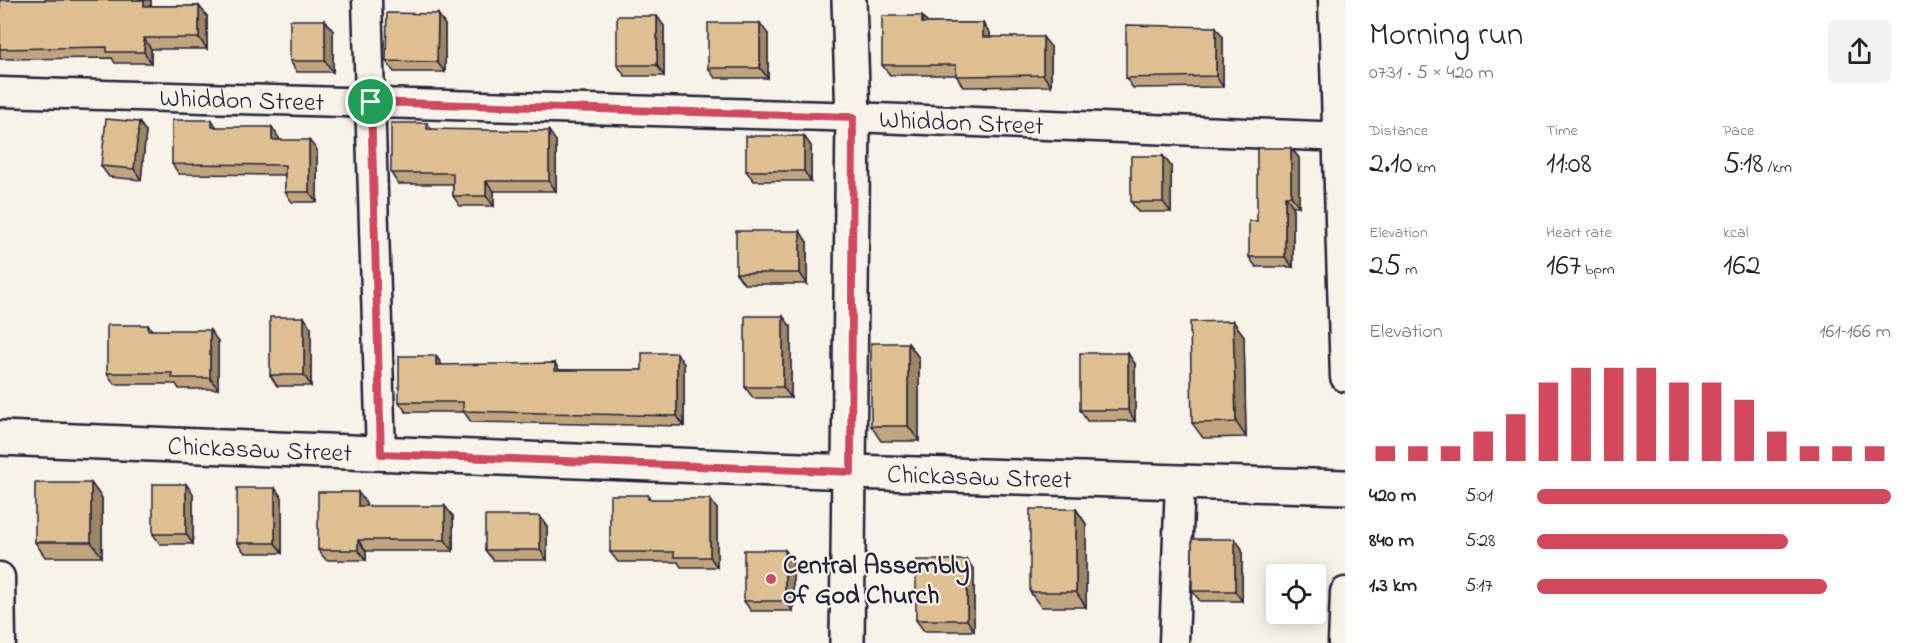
<!DOCTYPE html>
<meta charset="utf-8">
<style>
:root{--surface:#fff;--page:#f2f2f2;--text:#222;--muted:#767676;--accent:#d1495b}
body{margin:0;font-family:"Indie Flower",sans-serif;background:var(--page);color:var(--text);height:100vh;display:flex;flex-direction:column;font-size:22px;white-space:nowrap}
*{box-sizing:border-box;margin:0}
p{font-size:20px;color:var(--muted)}
.icon{flex:none;width:33px;height:33px;fill:none;stroke:currentColor;stroke-width:2;stroke-linecap:round;stroke-linejoin:round}
.map{position:relative;flex:1;overflow:hidden}
.sheet{display:flex;flex-direction:column;background:var(--surface);width:570px}
.sheet>*{flex:none}
.fabs{position:absolute;left:1266px;top:564px;display:grid;gap:12px}
.fabs a{display:grid;place-items:center;width:60px;height:60px;border-radius:6px;background:var(--surface);box-shadow:0 3px 15px #0003;font-size:30px}
.pin{position:absolute;display:grid;place-items:center;width:51px;height:51px;color:#fff;margin:-26px;border:3px solid #fff;border-radius:50%;box-shadow:0 2px 6px #0007}
.round{display:grid;place-items:center;flex:none;width:63px;height:63px;border-radius:6px;background:var(--page)}
.head{display:flex;align-items:center;justify-content:space-between;height:102px;padding:0 24px}
h1{font-size:33px;font-weight:600;line-height:45px}
.stats{display:grid;grid-template-columns:repeat(3,1fr);gap:9px;height:102px;padding:6px 24px}
.stats div{display:grid;align-content:center}
.stats b{font-size:30px;font-weight:600}
.stats small{font-size:16px;font-weight:400}
.stats p{font-size:16px}
.chart{height:168px;padding:12px 24px}
.chart p{display:flex;justify-content:space-between}
.chart svg{width:100%;height:108px;margin-top:6px;stroke:var(--accent);stroke-width:6}
ul{padding:0 24px;list-style:none;font-size:20px}
li{display:grid;grid-template-columns:96px 72px 1fr;align-items:center;height:45px}
li i{height:15px;border-radius:8px;background:var(--accent)}
main{display:flex;flex:1;min-height:0}
.map>svg:first-child{display:block}
</style>
<main>
<div class="map">
<svg width="1345" height="643" viewBox="0 0 1345 643">
<rect width="100%" height="100%" fill="#f7f3e8"/>
<filter id="ink" filterUnits="userSpaceOnUse"><feTurbulence type="fractalNoise" baseFrequency=".0167" numOctaves="2"/><feDisplacementMap in="SourceGraphic" scale="12" xChannelSelector="R" yChannelSelector="G"/><feConvolveMatrix kernelMatrix="1 2 1 2 8 2 1 2 1" color-interpolation-filters="sRGB"/></filter>
<g filter="url(#ink)">
<g fill="none" stroke-linecap="round" stroke-linejoin="round">
<defs>
<g id="minor">
<path d="M367,0L381,454"/>
<path d="M1333,0L1345,377"/>
<path id="s1" d="M0,92L827,116L1345,137"/>
<path d="M0,577L1,643"/>
<path d="M1174,643L1180,482"/>
<path d="M1343,643L1345,592"/>
</g>
<g id="tertiary">
<path id="s2" d="M0,438L851,472L1345,487"/>
<path d="M847,643L853,117L849,0"/>
</g>
</defs>
<use href="#minor" stroke="#22223b" stroke-width="33"/>
<use href="#tertiary" stroke="#22223b" stroke-width="38"/>
<use href="#minor" stroke="#f7f3e8" stroke-width="28"/>
<use href="#tertiary" stroke="#f7f3e8" stroke-width="33"/>
</g>
<path fill="#c0a57e" stroke="#22223b" stroke-width="1.5" d="M0,0H151V6H199L207,16V49H151V63H115L112,58L0,59Z
M438,14L445,25V72H394L386,61Z
M927,23H983L990,33V37L1051,47V86L963,87L956,75H890L882,65Z
M664,26V76H625L617,65Z
M333,31V72H297L290,61Z
M768,34V78H715L708,68Z
M1223,37V87L1133,88L1126,78Z
M139,122L146,132L141,180L109,177L101,166Z
M427,123L431,129L556,141V191H494V206H460L453,196V184H398L391,173Z
M216,127L279,138V140L317,150V202H292L285,192V175L179,174L172,164Z
M804,136L811,146V181H754L746,171Z
M1291,148L1299,158V206H1293V267H1256L1249,257L1257,221Z
M1163,156L1171,166V212H1138L1131,202Z
M807,242V284H744L736,273Z
M1233,321L1244,336L1246,437L1203,438L1192,423Z
M148,325L152,330L218,341V389H179L176,384H114L107,373Z
M791,327V398H753L745,387Z
M311,328V386H277L270,375Z
M908,343L919,358V441H881L871,426Z
M436,356L442,365L560,370H642L684,364V426L471,422L464,412H406L399,402Z
M1135,364V421H1087L1080,410Z
M91,483L102,498V557H45L35,542Z
M186,484L193,494V544H160L153,534Z
M648,495L650,499L717,509V567H681L678,562H618L610,552Z
M282,498V553H245L237,543Z
M366,503V506L453,516V551H366V560H326L318,550Z
M1076,509L1086,524V607H1041L1030,592Z
M547,527V560H493L485,550Z
M1235,539L1242,549V601H1200L1192,591Z
M785,550L793,560V611H751L744,601Z
M967,560L974,570V631H924L916,620Z"/>
<path fill="#9c8666" stroke="#22223b" stroke-width="1.5" d="M144,0H151V16L144,6Z
M199,6L207,16V49L199,38Z
M438,14L445,25V72L437,62Z
M657,16L664,26V76L657,65Z
M922,16L930,26L922,23Z
M325,20L333,31V72L325,61Z
M760,23L768,34V78L760,68Z
M983,23L990,33V47L983,37Z
M1216,27L1223,37V87L1216,76Z
M1043,37L1051,47V86L1043,75Z
M144,38L151,49V63L144,52Z
M212,120L219,131L212,127Z
M139,122L146,132L141,180L134,169Z
M272,127L279,138V150L272,140Z
M549,131L556,141V191L549,181Z
M804,136L811,146V181L804,171Z
M309,140L317,150V202L309,192Z
M1291,148L1299,158V206L1291,196Z
M1163,156L1171,166V212L1163,202Z
M486,181L494,191V206L486,196Z
M1285,196L1293,206V267L1285,257Z
M800,231L807,242V284L800,273Z
M783,316L791,327V398L783,387Z
M304,317L311,328V386L304,375Z
M1233,321L1244,336L1246,437L1236,422Z
M210,330L218,341V389L210,378Z
M908,343L919,358V441L908,426Z
M677,353L684,364V426L677,416Z
M1128,353L1135,364V421L1128,410Z
M436,356L443,367L436,365Z
M555,363L562,374L555,370Z
M91,483L102,498V557L91,542Z
M186,484L193,494V544L186,534Z
M275,488L282,498V553L275,543Z
M358,492L366,503V516L358,506Z
M710,499L717,509V567L710,557Z
M445,506L453,516V551L445,540Z
M1076,509L1086,524V607L1076,592Z
M540,516L547,527V560L540,550Z
M1235,539L1242,549V601L1235,591Z
M358,540L366,551V560L358,550Z
M785,550L793,560V611L785,601Z
M967,560L974,570V631L967,620Z"/>
<path fill="#dfc092" stroke="#22223b" stroke-width="1.5" d="M0,0H144V6H199V38H144V52H107V47L0,49Z
M387,13L438,14L437,62L386,61Z
M617,16H657V65H617Z
M882,16H922V23H983V37H1043V75L956,76V65H882Z
M290,20H325V61H290Z
M708,23H760V68H708Z
M1126,25L1216,27V76L1126,78Z
M106,119L139,122L134,169L101,166Z
M172,120H212V127H272V140H309V192H285V165L172,164Z
M391,123H427V129L549,131V181H486V196H453V173H391Z
M746,136H804V171H746Z
M1257,148H1291V196H1285V257H1249V221H1257Z
M1131,156H1163V202H1131Z
M736,231H800V273H736Z
M745,316H783V387H745Z
M270,317H304V375H270Z
M1233,321L1236,422L1192,423L1190,322Z
M107,325H148V330H210V378H172V373H107Z
M871,343H908V426H871Z
M642,353H677V416L463,411V402H399V356H436V365L555,363V370H642Z
M1080,353H1128V410H1080Z
M35,483H91V542H35Z
M153,484H186V534H153Z
M237,488H275V543H237Z
M318,492H358V506H445V540H358V550H318Z
M610,495H648V499H710V557H674V552H610Z
M1030,509H1076V592H1030Z
M485,516H540V550H485Z
M1192,539H1235V591H1192Z
M744,550H785V601H744Z
M916,560H967V620H916Z"/>
</g>
<g fill="none" stroke-linecap="round" stroke-linejoin="round" filter="url(#ink)">
<defs>
<path id="route" d="M371,102L853,117L851,472L381,454Z"/>
</defs>
<use href="#route" stroke="#fff" stroke-width="12"/>
<use href="#route" stroke="#d1495b" stroke-width="8"/>
</g>
<circle fill="#d1495b" stroke="#f7f3e8" stroke-width="2" cx="771" cy="579" r="6"/>
<g text-anchor="middle" stroke-width="4.5" stroke-linejoin="round" paint-order="stroke">
<g font-size="26" fill="#22223b" stroke="#f7f3e8">
<text dy="9" stroke="none"><textPath href="#s1" startOffset="242">Whiddon Street</textPath></text>
<text dy="9" stroke="none"><textPath href="#s1" startOffset="962">Whiddon Street</textPath></text>
<text dy="9" stroke="none"><textPath href="#s2" startOffset="260">Chickasaw Street</textPath></text>
<text dy="9" stroke="none"><textPath href="#s2" startOffset="980">Chickasaw Street</textPath></text>
</g>
<g font-size="26" font-weight="bold" fill="#22223b" stroke="#f7f3e8" text-anchor="start">
<text x="783" y="573">Central Assembly<tspan x="783" dy="30">of God Church</tspan></text>
</g>
</g>
</svg>
<div class="fabs">
<a><svg class="icon" aria-label="locate" viewBox="0 0 24 24"><circle cx="12" cy="12" r="6"/><path d="M12 2v4M12 18v4M2 12h4M18 12h4"/></svg></a>
</div>
<div class="pin" style="left:371px;top:102px;background:#1e9e55"><svg class="icon" aria-label="arrive" viewBox="0 0 24 24"><path d="M6 21V4h12l-3 4 3 4H6"/></svg></div>
</div>
<section class="sheet">
<div class="head"><div><h1>Morning run</h1><p>07:31 · 5 × 420 m</p></div><a class="round"><svg class="icon" aria-label="share" viewBox="0 0 24 24"><path d="M12 15V3M7 8l5-5 5 5M5 13v7h14v-7"/></svg></a></div>
<div class="stats">
<div><p>Distance</p><b>2.10<small> km</small></b></div>
<div><p>Time</p><b>11:08</b></div>
<div><p>Pace</p><b>5:18<small> /km</small></b></div>
</div>
<div class="stats">
<div><p>Elevation</p><b>25<small> m</small></b></div>
<div><p>Heart rate</p><b>167<small> bpm</small></b></div>
<div><p>kcal</p><b>162</b></div>
</div>
<div class="chart"><p><span>Elevation</span>161–166 m</p>
<svg viewBox="0 0 160 44" preserveAspectRatio="none"><path d="M5 44V38M15 44V38M25 44V38M35 44V32M45 44V25M55 44V12M65 44V6M75 44V6M85 44V6M95 44V12M105 44V12M115 44V19M125 44V32M135 44V38M145 44V38M155 44V38"/></svg>
</div>
<ul>
<li><b>420 m</b>5:01<i style="width:100%"></i></li>
<li><b>840 m</b>5:28<i style="width:71%"></i></li>
<li><b>1.3 km</b>5:17<i style="width:82%"></i></li>
</ul>
</section>
</main>
